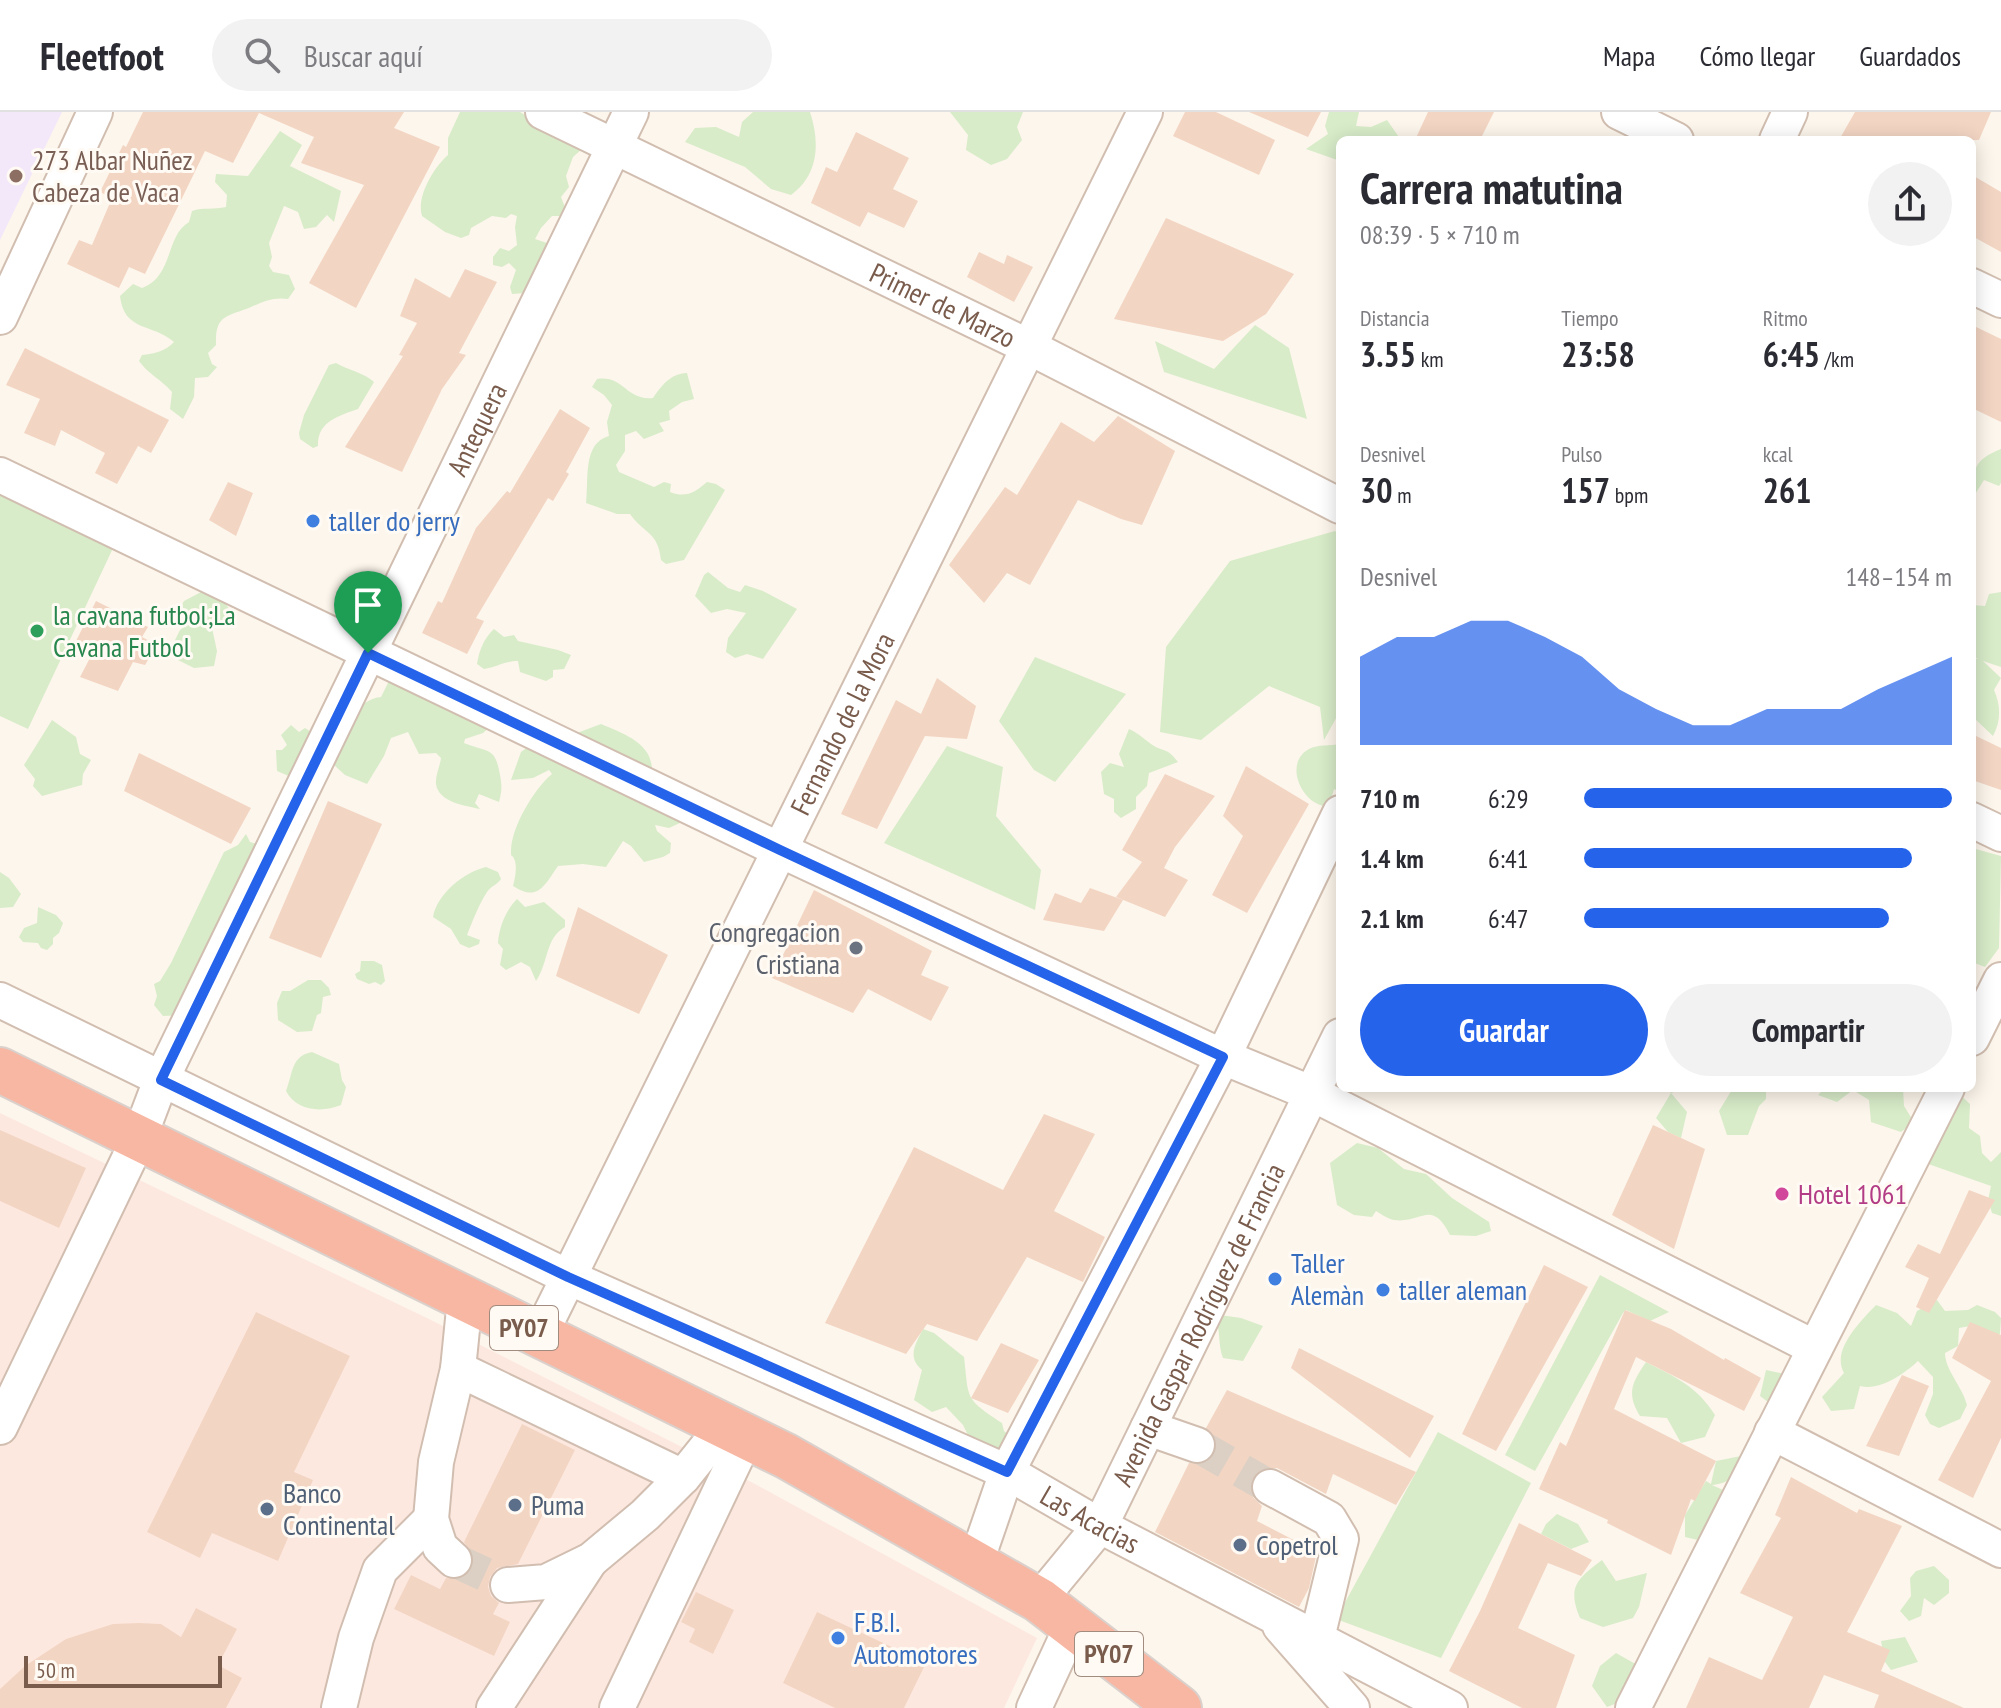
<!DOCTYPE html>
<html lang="es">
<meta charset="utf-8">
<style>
:root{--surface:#fff;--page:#f2f2f3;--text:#2b2b33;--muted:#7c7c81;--line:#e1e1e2;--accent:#2563eb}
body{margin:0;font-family:"PT Sans Narrow",sans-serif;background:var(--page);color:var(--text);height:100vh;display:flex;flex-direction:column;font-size:30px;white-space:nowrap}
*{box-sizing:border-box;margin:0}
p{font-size:26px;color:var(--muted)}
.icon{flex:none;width:44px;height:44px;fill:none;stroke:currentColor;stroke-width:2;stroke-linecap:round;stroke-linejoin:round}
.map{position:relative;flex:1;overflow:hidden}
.side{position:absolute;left:1336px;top:24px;width:640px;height:956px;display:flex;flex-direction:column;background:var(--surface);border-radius:12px;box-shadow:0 4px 20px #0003}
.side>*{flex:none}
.scale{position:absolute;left:24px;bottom:20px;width:198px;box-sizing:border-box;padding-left:8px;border:4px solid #7a5c4d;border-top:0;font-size:22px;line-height:28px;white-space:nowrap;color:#7a5c4d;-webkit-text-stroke:6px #fffaf3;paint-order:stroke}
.pin{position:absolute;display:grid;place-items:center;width:68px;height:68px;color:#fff;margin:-82px -34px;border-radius:50% 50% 50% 0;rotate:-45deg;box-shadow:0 0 8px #0007}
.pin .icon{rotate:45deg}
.round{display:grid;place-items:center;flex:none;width:84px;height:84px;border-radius:42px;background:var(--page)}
.overview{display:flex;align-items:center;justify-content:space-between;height:136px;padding:0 24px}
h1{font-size:44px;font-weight:700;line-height:60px}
.metrics{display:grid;grid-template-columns:repeat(3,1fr);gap:12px;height:136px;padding:8px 24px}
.metrics div{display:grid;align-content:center}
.metrics b{font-size:34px;font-weight:700}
.metrics small{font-size:22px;font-weight:400}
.metrics p{font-size:22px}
.chart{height:224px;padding:16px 24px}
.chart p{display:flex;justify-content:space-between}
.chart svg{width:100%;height:144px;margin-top:8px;fill:var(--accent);opacity:.7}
.primary-button{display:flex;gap:16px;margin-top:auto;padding:16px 24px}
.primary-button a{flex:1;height:92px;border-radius:48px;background:var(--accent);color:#fff;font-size:32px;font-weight:700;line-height:92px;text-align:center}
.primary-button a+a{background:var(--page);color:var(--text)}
ul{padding:0 24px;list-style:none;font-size:26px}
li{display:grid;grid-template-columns:128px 96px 1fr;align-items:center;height:60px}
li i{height:20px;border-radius:10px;background:var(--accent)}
header{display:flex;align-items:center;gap:48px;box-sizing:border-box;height:112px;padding:0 40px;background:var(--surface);border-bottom:2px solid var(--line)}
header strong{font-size:38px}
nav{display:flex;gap:44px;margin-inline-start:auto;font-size:28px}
.search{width:560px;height:72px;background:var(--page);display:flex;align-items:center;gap:20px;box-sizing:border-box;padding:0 28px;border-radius:44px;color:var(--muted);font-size:30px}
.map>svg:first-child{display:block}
</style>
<header>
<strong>Fleetfoot</strong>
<div class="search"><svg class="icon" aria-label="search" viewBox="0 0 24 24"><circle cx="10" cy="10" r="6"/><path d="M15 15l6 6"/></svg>Buscar aquí</div>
<nav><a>Mapa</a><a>Cómo llegar</a><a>Guardados</a></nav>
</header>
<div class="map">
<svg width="2001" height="1596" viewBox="0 0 2001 1596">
<rect width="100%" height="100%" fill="#fdf6ec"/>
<path fill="#fde8e0" d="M0,1001L429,1207L755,1372L1037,1526L1004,1596H0Z"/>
<path fill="#f3e8fa" d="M0,0H62L0,128Z"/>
<path fill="#d8ecc9" d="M460,0H520L582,37L573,45L566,64L569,75L561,85L566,98L562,104H552L541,116L535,127L550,132L525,181L512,182L510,175L516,158L509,151L502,155L493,153V145L500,136L509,139L517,133L515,115L517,104L511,102L506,106L492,104L471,116L469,123L461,126L445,120L422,104C416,85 434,55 448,43V26Z
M753,0H810C820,30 819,63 791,83L771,77L745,55L685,30L695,16L716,15L739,25L742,10Z
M950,0H1023L1017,15L1022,28L1007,47L991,53L966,38L968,23Z
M1329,0H1359L1356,14L1371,15L1387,8L1401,28H1340V49L1306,37L1328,22L1325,14Z
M280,19L302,33L290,54L341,79L334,110L327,103L316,115L304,117L298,100L284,94L269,131L272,145L269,154L273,160L289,163L295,177L288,187C273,185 265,189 251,195C227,205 215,202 216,233L208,241L212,252L217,255L208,265L195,266L194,285L183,307L170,297L172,280C162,268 148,262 139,249L142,243C154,242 166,239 174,230C152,211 124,220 120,184L133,172L142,176C174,164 165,124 189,110L192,99C203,95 214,98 226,95L227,83L215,70L216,62L248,64Z
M1255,213L1289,236L1307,307L1164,260L1155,229L1214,257Z
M336,251C348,258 365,261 374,270L358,297C338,304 317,310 318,334L313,336L300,327L299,321L304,303L329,253Z
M687,261L694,287L682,290L669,299L670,308L659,311L664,319L644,327L636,319L625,323V339L616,353L619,360L654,375L664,370L671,372L670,380C686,386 694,381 707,370L716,372L725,378L684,448L666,452L661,448C658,419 644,422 630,402H617L586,391C589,369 582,331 609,324L607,310L612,293L604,283L592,275L597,267C624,263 626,289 653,286C662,273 670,262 687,261Z
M2001,337V371L1999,374L1984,368L1972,387C1972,359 1973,348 2001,337Z
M0,381L114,434L28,617L0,604Z
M1335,419L1340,423V599L1324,628L1320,595L1269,574L1201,628L1160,620L1166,535L1230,449Z
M708,460L728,476L740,480L745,473L763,479L797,497L763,547L747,542L735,546L726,540L728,526L746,501L727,497L711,501L695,484L704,463Z
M205,478L211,484L220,481L230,499L229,512L222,516H212L217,539L214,554L194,556L178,548L179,536L175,528L180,518L188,512L180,496L184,489Z
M2001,480V555L1983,549L2001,566L1994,578C2001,593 2001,610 1993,624L1972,604V547H1978L1972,544V493L1985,494L1989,482Z
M494,517L504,525L514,523L518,529L558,538L571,543L564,557L553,558V565L546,569L520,560L518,549C505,549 497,555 484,557L477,552C479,539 484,526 494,517Z
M1035,545L1126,582L1055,670L1034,658L999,609Z
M389,569L491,614L483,621L465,627L464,631C490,641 495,635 500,663C502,674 502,679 499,690L479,682L475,691L480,697C466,694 438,690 436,672C435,664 440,654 441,646L436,641L419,642L408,620L391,626L384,644L367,672L345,663L334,653C336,628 354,587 381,585Z
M52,608L76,625L80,642L91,648L83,662L82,673L42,684L33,674L35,667L24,653Z
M601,612C624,622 653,631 652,660L569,624Z
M291,613L299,620L305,616L319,625L306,630L291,665L277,659L276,638H282L287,633L281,623Z
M1129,617C1138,621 1143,626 1151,632C1164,641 1166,634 1178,650L1149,661L1147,674L1136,685V697L1121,706L1114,700V687L1104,682L1101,660L1110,651L1124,655L1119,642Z
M533,631L682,710L669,716L655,713L657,719L671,731L670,741L663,745L644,750L631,734L623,729L606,755L583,752L558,754C544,774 538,790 513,774C515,766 517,757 515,749C512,740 511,748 511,738C512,714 534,677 552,662L549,658L533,666L511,668L521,640Z
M1340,632V680L1334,677L1332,684L1337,691C1311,707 1278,654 1309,637C1318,632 1330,634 1340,632Z
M947,634L1003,655L996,704L1041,758L1035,798L884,731Z
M246,722L250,730L260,733L184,903L163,904L154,893L157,884L154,872L160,869L171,851L224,740L238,733Z
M1972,736L2001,744L1999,836L1985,855L1972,850Z
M486,755L498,760L501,767C497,773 491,774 487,780C479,792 473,808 467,823L480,828L479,832L469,836L460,832L451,817L433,805C437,782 464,760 486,755Z
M0,760L9,766L21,782L13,795L0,796Z
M517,787L525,795L544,790L565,808V815C545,826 549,850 536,869L530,855L521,850L506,858L500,853L503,837L498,831C499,815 506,798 517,787Z
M38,795L56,803L63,811L59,821L53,826V832L47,838L41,836L38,831L23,830L19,825L24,816L37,811Z
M361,849H374L382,853L385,869L381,873L375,870L369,872L357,867L355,862L360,859Z
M308,868H321L329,876L331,883L323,885L321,901L317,903L312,919L297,920L278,908L277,891L282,879H290Z
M312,940L339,952L342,968L346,975L341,993C322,1001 296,999 286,979C293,961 291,944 312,940Z
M1668,976H1687L1671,981L1687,1000L1681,1026L1668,1020L1656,1006L1671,981Z
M1733,976H1766V987L1759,994L1748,1023H1727L1719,999Z
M1825,976H1903L1904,994L1914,1010L1901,1020L1871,1010L1869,988L1853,978L1837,990L1818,983Z
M1957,980L1970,992L1969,1016L1980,1024L1982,1041L1991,1050L2001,1040V1104L1992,1101L1988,1088L1991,1074L1914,1047Z
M1357,1031L1378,1036L1404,1057L1426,1062L1452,1086L1489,1110L1491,1119L1476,1124L1450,1123C1431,1086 1422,1112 1394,1108C1388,1107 1381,1102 1376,1099L1372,1105L1354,1103L1337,1093L1330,1051Z
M1600,1163L1669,1200L1650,1209L1626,1198L1623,1201L1535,1359L1505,1343Z
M1937,1188L1945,1199L1968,1198L1977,1193L1995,1200L2001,1206L2000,1222L1986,1224L1976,1213L1959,1216L1958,1234L1945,1241C1945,1258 1962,1274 1967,1293L1960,1307L1939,1316L1930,1312L1925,1303L1933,1282V1265L1918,1249C1904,1262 1880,1279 1860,1274L1854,1297L1831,1299L1822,1285L1844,1261C1831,1238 1860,1210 1876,1193L1897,1201L1911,1214L1917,1199Z
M1213,1202L1241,1206L1263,1214L1243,1249L1223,1246C1217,1231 1222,1216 1213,1202Z
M923,1217L934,1221L964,1245C969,1287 964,1286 1002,1311L1004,1319L1010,1324L1001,1339L969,1325L963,1313L946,1295L932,1300L914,1288L922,1258C907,1245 915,1233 923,1217Z
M1646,1250C1675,1265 1697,1274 1715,1303L1705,1325L1681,1331L1667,1306L1640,1304C1626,1281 1632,1271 1646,1250Z
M1766,1258L1785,1262L1772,1293L1760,1284Z
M1438,1320L1531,1371L1441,1546L1336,1507Z
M1741,1344C1735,1364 1734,1370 1712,1373L1723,1378L1721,1393L1702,1429L1685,1425V1403L1706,1369L1711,1372L1716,1349Z
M1557,1402L1578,1412L1589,1430L1571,1437L1541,1422L1546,1412Z
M1602,1448L1616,1469L1647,1461L1639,1495L1633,1506L1603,1515L1580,1506C1567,1475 1577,1467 1602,1448Z
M1934,1454L1949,1468V1481L1934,1493L1924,1486L1921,1504L1909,1509L1900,1499L1911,1484L1910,1466L1916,1459Z
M1905,1525L1918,1550L1891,1558L1885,1550L1881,1529Z
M1616,1541L1639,1554L1643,1575L1620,1582L1617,1591L1607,1595L1592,1574L1600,1554Z"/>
<path fill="#f3d5c3" d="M143,0H404L394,16L440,35L356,196L309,171L364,73L301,51L314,25L259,1L233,51L205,39L145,162L129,155L119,176L67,152L79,128L92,133L112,86L100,80L123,33L126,35Z
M1185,0H1216L1275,28L1259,63L1173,24Z
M1249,0H1321L1308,25Z
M1428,0H1494L1480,28H1415Z
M1855,0H1991L1979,28H1839Z
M856,20L909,46L893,77L918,89L904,116L868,100L860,115L811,91L826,55L837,60Z
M1972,63L2001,80V140L1972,124Z
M1166,106L1294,162L1266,202L1223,229L1114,207Z
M979,140L1004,152L1007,143L1033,155L1014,190L967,165Z
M465,157L497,170L459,241L466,243L442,277L402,360L345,335L403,244L399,243L417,211L400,204L415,166L450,186Z
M1972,213L2001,227V310L1972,296Z
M25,236L169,308L151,341L138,334L117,372L95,361L105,341L61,318L55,334L24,321L40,287L6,273Z
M560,297L590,316L566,360L569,362L553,389L548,386L476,506L484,509L467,542L422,521L438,489L442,491L476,416L507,379L510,381Z
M1118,304L1175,339L1142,413L1121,407L1078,388L1030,473L1007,461L984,491L949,453L1005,375L1017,383L1061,310L1094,330Z
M228,370L253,381L236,424L209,408Z
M96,489L148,515L142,525L157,533L145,553L133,550L118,579L80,565L91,544L73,535Z
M937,566L976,594L967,627L925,624L877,717L841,702L896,588L921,602Z
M1972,622L2001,636V678L1972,668Z
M139,641L251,696L231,732L124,679Z
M1246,654L1309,692L1247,801L1212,783L1243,724L1223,704Z
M1165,662L1215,684L1175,735L1164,756L1188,768L1165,805L1116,785L1142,750L1122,738Z
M328,689L382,712L321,846L269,826Z
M1090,776L1123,788L1104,819L1043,808L1055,781L1081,791Z
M814,778L932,839L921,863L949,875L931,909L868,877L853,901L772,866Z
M578,795L668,843L639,902L556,864Z
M1044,1002L1095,1022L1054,1099L1105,1125L1083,1170L1027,1145L977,1229L927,1212L906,1242L825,1211L914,1035L1003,1078Z
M1653,1013L1705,1037L1674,1137L1612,1103Z
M0,1018L86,1056L59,1116L0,1089Z
M1969,1078L1995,1088L1929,1201L1916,1195L1929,1166L1905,1155L1918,1132L1940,1142Z
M1544,1153L1588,1175L1496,1339L1462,1322Z
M1625,1198L1671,1217L1724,1248L1725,1246L1761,1266L1744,1299L1636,1245L1614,1297L1716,1349L1695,1389L1691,1387L1671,1443L1607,1411L1608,1408L1539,1377L1560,1330L1566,1334Z
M256,1200L350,1244L294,1360L313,1368L278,1449L212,1421L200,1446L147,1420Z
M1970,1210L2001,1223V1326L1973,1386L1938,1368L1991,1269L1952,1246Z
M1001,1231L1039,1248L1008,1301L971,1286Z
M1299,1236L1434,1304L1410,1346L1291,1256Z
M1902,1263L1929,1274L1899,1344L1866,1334Z
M1227,1278L1416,1360L1396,1393L1333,1362L1326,1382L1277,1356L1260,1358L1253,1365L1250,1375L1253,1385L1262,1394L1257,1409L1317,1440L1309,1476L1299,1495L1155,1420L1189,1351L1202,1352L1209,1349L1216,1340V1328L1206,1316Z
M522,1312L575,1338L518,1452L497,1456L490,1465L488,1475L491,1484L499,1491L493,1502L510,1510L494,1544L394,1497L411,1463L440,1477L446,1466L459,1467L469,1461L474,1452L473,1443L464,1430Z
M1791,1365L1857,1401L1859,1397L1902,1414L1847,1520L1890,1538L1881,1559L1964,1596H1874L1879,1583L1824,1563L1809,1596H1686L1709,1545L1762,1568L1793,1505L1740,1481L1781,1406L1775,1403Z
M1519,1411L1592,1448L1581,1464L1548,1451L1518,1516L1575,1543L1556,1596H1522L1449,1559L1480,1499Z
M696,1480L734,1498L713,1542L689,1530L695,1517L681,1510Z
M196,1496L237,1517L218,1553L242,1566L226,1596H0V1577L25,1554L66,1527L113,1512L139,1511L161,1512L181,1525Z
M817,1500L926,1551L904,1596H835L783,1571Z"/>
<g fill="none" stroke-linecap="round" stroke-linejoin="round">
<path stroke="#dcd0c4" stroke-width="34" stroke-dasharray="34 17" stroke-linecap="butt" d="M1197,1333L1270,1375
M454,1448L508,1473"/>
<defs>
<g id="minor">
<path id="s1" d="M543,0L1029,235L1340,394"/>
<path d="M1619,0L1676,28"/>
<path d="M1777,28L1790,0"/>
<path d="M1972,174L2001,188"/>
<path d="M0,205L95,0"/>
<path d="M0,363L780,738L1223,945L1313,982L1815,1236"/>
<path d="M1972,708L2001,722"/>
<path id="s2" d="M0,888L568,1165L1007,1360L1100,1414L1450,1596"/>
<path d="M1972,926L2001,868"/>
<path id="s3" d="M540,1223L1145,0"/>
<path d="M458,1257L683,1365"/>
<path id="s4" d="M0,1315L139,1026L161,968L631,0"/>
<path d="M1148,1316L1197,1333"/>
<path d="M1772,1320L2001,1438"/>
<path d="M1270,1375L1329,1407L1341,1427L1317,1526"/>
<path d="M454,1448L440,1435L431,1407L436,1350L458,1257L465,1187"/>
<path d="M975,1453L1007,1360L1223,945L1340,701"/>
<path d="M508,1473L546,1470L591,1448L645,1403L683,1365L724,1314"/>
<path id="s5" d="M1039,1488L1100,1414L1340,924"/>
<path d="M1280,1514L1352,1596"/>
<path d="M339,1596L356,1526L380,1458L431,1407"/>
<path d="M494,1596L590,1449"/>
<path d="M617,1596L746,1325"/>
<path d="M1034,1596L1072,1514"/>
<path d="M1633,1596L1947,976"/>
</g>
<path id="highway" d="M0,958L786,1344L1039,1488L1179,1596"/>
</defs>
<use href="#minor" stroke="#d1beb0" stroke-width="38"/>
<use href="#highway" stroke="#dad1cd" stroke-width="48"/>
<use href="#minor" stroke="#fff" stroke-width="34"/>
<use href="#highway" stroke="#f7b7a3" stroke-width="44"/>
</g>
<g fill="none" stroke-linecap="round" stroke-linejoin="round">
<defs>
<path id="route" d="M368,541L780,738L1223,945L1007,1360L568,1165L161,968Z"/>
</defs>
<use href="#route" stroke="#fff" stroke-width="16"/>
<use href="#route" stroke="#2563eb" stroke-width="10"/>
</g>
<circle fill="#8d6e63" stroke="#fffaf3" stroke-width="3" cx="16" cy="64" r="8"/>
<g fill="#3f7fe0" stroke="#fffaf3" stroke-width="3">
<circle cx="313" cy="409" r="8"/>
<circle cx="1275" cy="1167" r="8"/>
<circle cx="1383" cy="1178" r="8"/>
<circle cx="838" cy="1526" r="8"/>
</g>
<circle fill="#2e9e5b" stroke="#fffaf3" stroke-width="3" cx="37" cy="519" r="8"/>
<circle fill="#6b7280" stroke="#fffaf3" stroke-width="3" cx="856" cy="836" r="8"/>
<circle fill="#d1479c" stroke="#fffaf3" stroke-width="3" cx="1782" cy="1082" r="8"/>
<g fill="#5c6f8a" stroke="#fffaf3" stroke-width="3">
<circle cx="515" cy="1393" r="8"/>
<circle cx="267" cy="1397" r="8"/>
<circle cx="1240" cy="1433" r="8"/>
</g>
<g text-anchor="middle" stroke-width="6" stroke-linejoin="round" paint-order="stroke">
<g fill="#fffaf3" stroke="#a28b7f" stroke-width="2">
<rect x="490" y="1194" width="68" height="44" rx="6"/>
<rect x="1075" y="1520" width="68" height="44" rx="6"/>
</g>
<g font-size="26" font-weight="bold" fill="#7a5c4d">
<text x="524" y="1225">PY07</text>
<text x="1109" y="1551">PY07</text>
</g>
<g font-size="28" fill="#785e54" stroke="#fffaf3" text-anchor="start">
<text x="32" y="58">273 Albar Nuñez<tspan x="32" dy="32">Cabeza de Vaca</tspan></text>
</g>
<g font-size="28" fill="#7a5c4d" stroke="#fffaf3">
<text dy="10" stroke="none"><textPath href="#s1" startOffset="444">Primer de Marzo</textPath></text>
<text dy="10" stroke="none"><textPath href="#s4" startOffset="1106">Antequera</textPath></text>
<text dy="10" stroke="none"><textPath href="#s3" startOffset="682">Fernando de la Mora</textPath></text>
<text dy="10" stroke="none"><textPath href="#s5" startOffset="320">Avenida Gaspar Rodríguez de Francia</textPath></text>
<text dy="10" stroke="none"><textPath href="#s2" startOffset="1208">Las Acacias</textPath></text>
</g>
<g font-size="28" fill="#366cbe" stroke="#fffaf3" text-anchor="start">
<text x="329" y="419">taller do jerry</text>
<text x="1291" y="1161">Taller<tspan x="1291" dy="32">Alemàn</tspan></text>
<text x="1399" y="1188">taller aleman</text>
<text x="854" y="1520">F.B.I.<tspan x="854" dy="32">Automotores</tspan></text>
</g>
<g font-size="28" fill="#27864d" stroke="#fffaf3" text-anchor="start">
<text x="53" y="513">la cavana futbol;La<tspan x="53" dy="32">Cavana Futbol</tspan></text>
</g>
<g font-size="28" fill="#5b616d" stroke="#fffaf3" text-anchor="end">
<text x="840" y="830">Congregacion<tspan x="840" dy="32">Cristiana</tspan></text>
</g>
<g font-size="28" fill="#b23c85" stroke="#fffaf3" text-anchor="start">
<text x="1798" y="1092">Hotel 1061</text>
</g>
<g font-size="28" fill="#4e5e75" stroke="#fffaf3" text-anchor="start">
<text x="283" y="1391">Banco<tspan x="283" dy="32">Continental</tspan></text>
<text x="531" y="1403">Puma</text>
<text x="1256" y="1443">Copetrol</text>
</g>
</g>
</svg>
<div class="scale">50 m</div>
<div class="pin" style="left:368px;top:541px;background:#1e9e55"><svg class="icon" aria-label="arrive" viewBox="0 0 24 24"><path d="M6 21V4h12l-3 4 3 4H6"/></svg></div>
<section class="side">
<div class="overview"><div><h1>Carrera matutina</h1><p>08:39 · 5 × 710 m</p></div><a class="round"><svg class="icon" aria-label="share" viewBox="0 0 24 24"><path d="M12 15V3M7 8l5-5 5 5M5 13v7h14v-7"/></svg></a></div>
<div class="metrics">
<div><p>Distancia</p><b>3.55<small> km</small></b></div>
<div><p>Tiempo</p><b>23:58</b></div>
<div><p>Ritmo</p><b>6:45<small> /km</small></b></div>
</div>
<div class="metrics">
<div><p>Desnivel</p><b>30<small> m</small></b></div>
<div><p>Pulso</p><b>157<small> bpm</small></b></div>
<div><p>kcal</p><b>261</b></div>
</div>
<div class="chart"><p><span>Desnivel</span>148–154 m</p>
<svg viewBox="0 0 160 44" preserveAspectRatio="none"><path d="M0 44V17L10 11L20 11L30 6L40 6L50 11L60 17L70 27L80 33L90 38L100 38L110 33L120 33L130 33L140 27L150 22L160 17V44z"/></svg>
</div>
<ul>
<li><b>710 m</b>6:29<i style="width:100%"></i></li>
<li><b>1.4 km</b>6:41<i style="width:89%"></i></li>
<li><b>2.1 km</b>6:47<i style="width:83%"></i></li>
</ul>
<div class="primary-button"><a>Guardar</a><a>Compartir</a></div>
</section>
</div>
